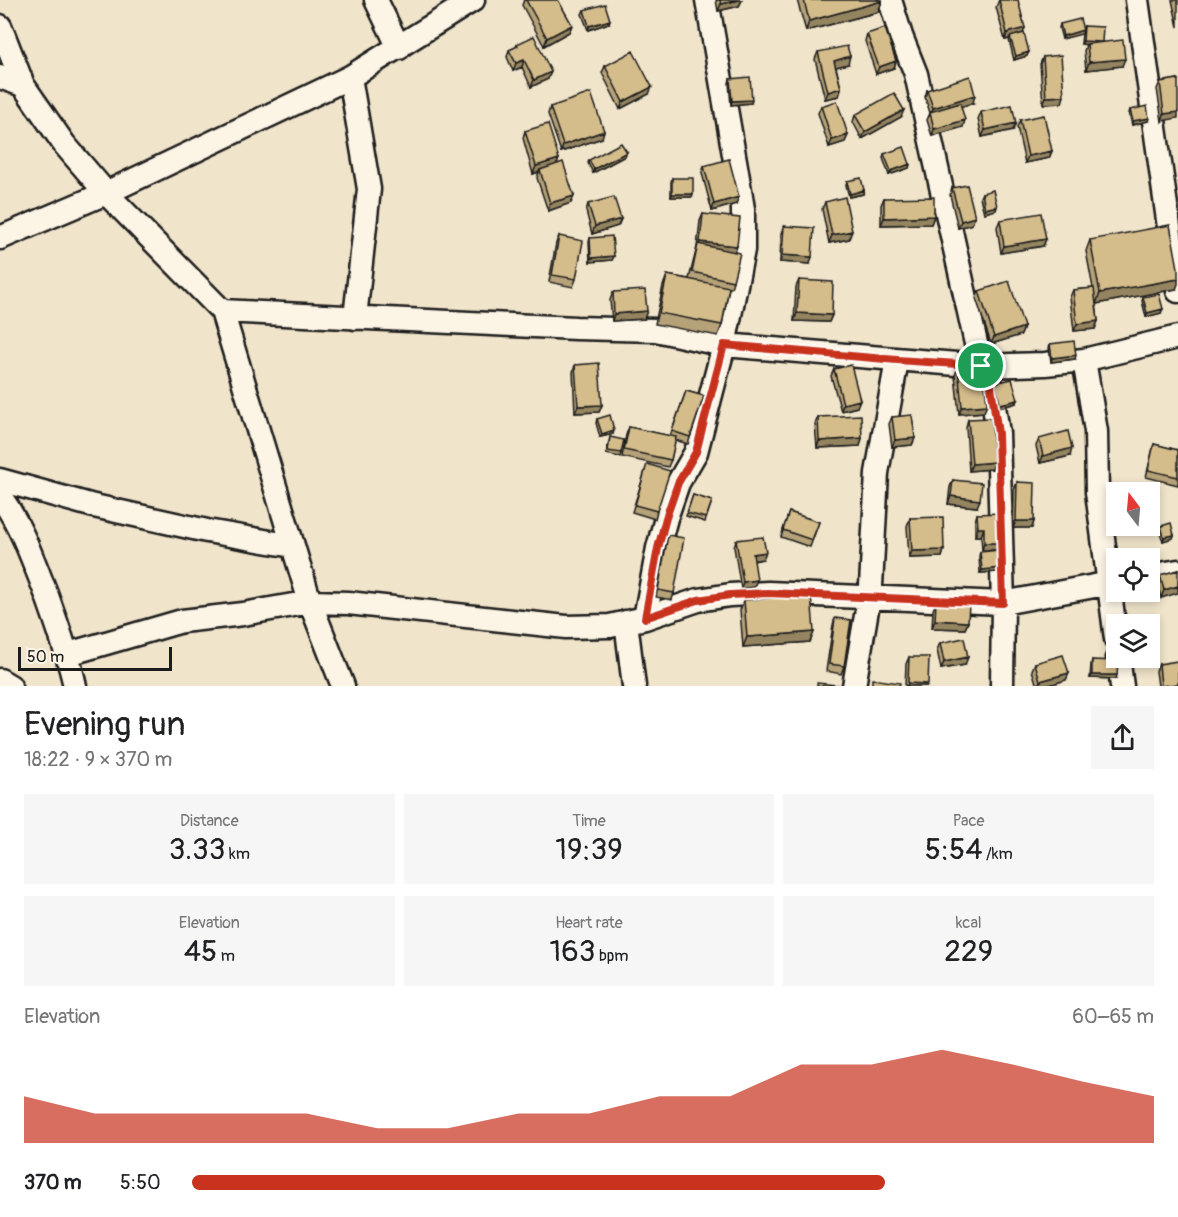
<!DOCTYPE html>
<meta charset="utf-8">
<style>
:root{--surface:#fff;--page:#f6f6f6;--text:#202124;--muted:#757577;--accent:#c8321e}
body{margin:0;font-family:Pangolin,sans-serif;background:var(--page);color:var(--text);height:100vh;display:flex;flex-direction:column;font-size:22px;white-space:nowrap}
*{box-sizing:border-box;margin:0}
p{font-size:20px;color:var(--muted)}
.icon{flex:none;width:33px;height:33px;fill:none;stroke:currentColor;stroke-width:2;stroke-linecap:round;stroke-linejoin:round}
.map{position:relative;height:686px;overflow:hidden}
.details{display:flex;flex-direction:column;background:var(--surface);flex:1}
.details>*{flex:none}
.needle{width:39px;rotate:344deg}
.fabs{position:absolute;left:1106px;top:482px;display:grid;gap:12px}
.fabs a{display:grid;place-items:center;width:54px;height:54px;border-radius:0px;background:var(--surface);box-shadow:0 3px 9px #0003;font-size:30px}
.scale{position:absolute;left:18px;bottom:15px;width:154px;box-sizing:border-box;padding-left:6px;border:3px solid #1c1c1c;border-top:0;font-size:16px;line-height:21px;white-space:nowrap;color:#1c1c1c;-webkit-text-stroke:4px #fcf5e5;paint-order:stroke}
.pin{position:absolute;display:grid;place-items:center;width:51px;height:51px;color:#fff;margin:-26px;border:3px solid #fff;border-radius:50%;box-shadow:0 2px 6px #0007}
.round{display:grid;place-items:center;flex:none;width:63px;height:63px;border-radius:0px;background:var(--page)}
.summary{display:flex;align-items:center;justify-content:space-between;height:102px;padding:0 24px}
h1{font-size:33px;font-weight:600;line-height:45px}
.metrics{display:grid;grid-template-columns:repeat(3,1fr);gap:9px;height:102px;padding:6px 24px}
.metrics div{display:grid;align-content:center;border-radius:0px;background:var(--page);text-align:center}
.metrics b{font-size:30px;font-weight:600}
.metrics small{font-size:16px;font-weight:400}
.metrics p{font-size:16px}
.chart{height:168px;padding:12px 24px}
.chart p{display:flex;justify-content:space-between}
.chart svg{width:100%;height:108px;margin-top:6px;fill:var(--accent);opacity:.7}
ul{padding:0 24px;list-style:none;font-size:20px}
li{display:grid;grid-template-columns:96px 72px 1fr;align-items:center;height:45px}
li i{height:15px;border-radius:8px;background:var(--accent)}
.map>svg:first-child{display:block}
</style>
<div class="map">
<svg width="1178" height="686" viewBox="0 0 1178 686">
<rect width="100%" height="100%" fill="#f0e4ca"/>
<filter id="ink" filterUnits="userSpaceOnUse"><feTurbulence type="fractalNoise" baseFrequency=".0167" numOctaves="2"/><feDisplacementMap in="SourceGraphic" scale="12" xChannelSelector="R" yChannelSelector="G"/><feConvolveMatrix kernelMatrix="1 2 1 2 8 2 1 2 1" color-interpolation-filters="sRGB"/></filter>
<g filter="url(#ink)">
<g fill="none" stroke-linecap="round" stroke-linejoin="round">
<defs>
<path id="minor" d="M376,0L399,48
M890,0L901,36L916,74L981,366
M1137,0L1178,291
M0,26L23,85L64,144L106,193L222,311L310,602L343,686
M0,77L23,85
M350,77L369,189L355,318
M0,238L106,193L350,77L473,0
M222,311L576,328L656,330L724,345L981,366L1045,364L1084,360L1178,337
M1084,360L1096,431L1097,492L1116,639
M988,366L998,433L1003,603L1002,686
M0,480L94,506L207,531L293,546
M0,496C21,525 33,560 46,593C57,624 68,654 75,686
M1149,576L1178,571
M645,618L658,548L666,518L678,483L696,452L724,345L743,250V209L737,172L707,0
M626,622L634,686
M68,654L182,621L243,614L310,602L348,603L566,627L610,626L645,618L698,600L730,595L768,593L1003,603L1116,582
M1118,657L1122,686
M0,680L10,686
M854,686L871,586L877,473L897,360"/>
</defs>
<use href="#minor" stroke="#1c1c1c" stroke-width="27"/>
<use href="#minor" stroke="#fcf5e5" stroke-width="22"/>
</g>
<path fill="#b6a278" stroke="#1c1c1c" stroke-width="1.5" d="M524,0H558L572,25L569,32L544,46L522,5Z
M716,0H742L739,6L718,11Z
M797,0H882V1L878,12L806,31Z
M999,0L1023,33L1027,56L1014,60L1009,40V39L1005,40L996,7Z
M1172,0H1178V27Z
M584,10L609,23L588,30L582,14Z
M1060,24L1083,28L1084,26L1102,42L1122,66L1086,70L1084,51L1086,45L1081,44L1082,33L1062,39L1059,28Z
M867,34L896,61L894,68L876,74L865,41Z
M517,44L548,79L531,87L522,67L513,71L507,57L509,50L516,47Z
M818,52L848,64L836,67L841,88L839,96L825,99L815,59Z
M1043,57L1062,103L1043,104L1040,64Z
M605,66L649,94L620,109L602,73Z
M730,79L751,103L731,105L729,83Z
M1178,79L1162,121L1157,89L1160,82Z
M927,90L973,103L961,106L963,127L932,136L927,120L930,113L925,97Z
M821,106L848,135L845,142L829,147L818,113Z
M550,107L602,138L561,152L548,114Z
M1130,110L1148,121L1132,125L1129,113Z
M981,112L1013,130L982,137L978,119Z
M855,115L901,117L862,139L853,122Z
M1020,120L1052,151L1049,158L1025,163L1017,127Z
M525,131L557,164L574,196L571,203L548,211L537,178L539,172L533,174L523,138Z
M884,154L910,164L909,168L889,175L883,158Z
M625,156L593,173L588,163L589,160Z
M704,166L736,204L712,211L702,173Z
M672,178L692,197H671V182Z
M847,181L864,190L863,194L849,197L846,185Z
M952,188L972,224L958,228L950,195Z
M982,193L997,206L996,210L984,213L980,197Z
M884,198L934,216L931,224L881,225V205Z
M825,202L849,239L829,243L822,209Z
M588,204L621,219L618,226L592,234L586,211Z
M703,214L737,246L735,252L733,281L731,288H729L722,325L718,336L655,324L663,286L667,275L689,279L697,247L700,221Z
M1000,220L1046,239L1043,246L1001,253L997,227Z
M784,226L810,264L780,262L781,233Z
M559,236L576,279L573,287L549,282L556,243Z
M590,238L614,256L612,260L590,262L589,242Z
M1090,240L1176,289L1096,304L1098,321L1095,329L1074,331L1070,297L1073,290L1093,288L1086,251Z
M799,280L832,315L829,322L794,321L796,287Z
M979,291L1024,327L1021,335L991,344L976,298Z
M613,292L644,319L612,321L610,300Z
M1143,297L1161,313L1146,317L1142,301Z
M1050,344L1075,359L1051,362L1049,348Z
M575,365L602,405L599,412L575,413L573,372Z
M958,368L984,412L959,414L955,375Z
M834,369L857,407L841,411L831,376Z
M995,383L1018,400L1016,403L999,408L994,387Z
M686,391L704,396L688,444L675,440L671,460L668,467L622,457L626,435L629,427L670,436Z
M818,417L862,438L860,446L817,448L815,424Z
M892,417L915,438L912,445L892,447L889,424Z
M597,419L614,430L613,434L600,437L596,423Z
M968,419L995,462L992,469L969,471L966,427Z
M610,437L621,453L620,457L606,454Z
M1039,439L1070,456L1040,463L1036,446Z
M1154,444L1178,450V485L1146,477Z
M645,471L657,511L655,519L632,512Z
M953,480L977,507L948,504L950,487Z
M1017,482L1034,521L1032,528H1013L1014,490Z
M693,495L712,501L705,522L686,516Z
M789,512L819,522L810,547L781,537Z
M977,514L1001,543L998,550H982L981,536H975V521Z
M910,518L944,550L942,557L909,558L907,526Z
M1161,526L1174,535L1173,538L1163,541L1159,530Z
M668,535L674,593L672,600L656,597L666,542Z
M736,540L763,559L754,561V587L741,589L734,547Z
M980,552L999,572L980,573L979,556Z
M1178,570L1161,598L1157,583L1160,575Z
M744,600L814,632L810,642L743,647L740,610Z
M936,602L968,622L965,629L932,628L933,610Z
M835,618L844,666L841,674L826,671L833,625Z
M940,643L965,665L941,669L937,650Z
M909,657L927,686H905L906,664Z
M1092,660L1116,679L1090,678L1091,664Z
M1035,663L1069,673L1066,680L1046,686H1037L1032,670Z
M1159,664L1178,686H1158L1156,671Z"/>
<path fill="#948461" stroke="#1c1c1c" stroke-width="1.5" d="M739,0H742L739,6L718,11L721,4Z
M882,1L878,12L806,31L809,21Z
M610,20L609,23L588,30L589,26Z
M572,25L569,32L544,46L547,38Z
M1025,28L1022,36L1010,37L1009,39L1005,40L1007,33Z
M1083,30L1082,34L1062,39L1063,36Z
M1083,41L1102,42L1101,46L1081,44Z
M1029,52L1027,56L1014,60L1016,56Z
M850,56L848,64L832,68L834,61Z
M1125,59L1122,66L1086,70L1089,62Z
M524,60L522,67L513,71L516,63Z
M896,61L894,68L876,74L879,67Z
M551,72L548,79L531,87L534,80Z
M652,87L649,94L620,109L623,102Z
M841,88L839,96L825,99L828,92Z
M975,95L973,103L930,116L933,108Z
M1064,96L1062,103L1043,104L1046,97Z
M752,100L751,103L731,105L732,101Z
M904,110L901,117L862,139L865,132Z
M1178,112V118L1162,121L1164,114Z
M1149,118L1148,121L1132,125L1133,121Z
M965,120L963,127L932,136L934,129Z
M1016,123L1013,130L982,137L985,130Z
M604,131L602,138L561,152L563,145Z
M848,135L845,142L829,147L832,140Z
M1052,151L1049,158L1025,163L1028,156Z
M627,152L625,156L593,173L594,169Z
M559,159L556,167L540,170L539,172L533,174L536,166Z
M910,164L909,168L889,175L891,171Z
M864,190L863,194L849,197L850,194Z
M672,194H693L692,197H671Z
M574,196L571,203L548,211L550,203Z
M739,197L736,204L712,211L714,204Z
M997,206L996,210L984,213L985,209Z
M934,216L931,224L881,225L884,218Z
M975,217L972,224L958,228L961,221Z
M621,219L618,226L592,234L595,226Z
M852,231L849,239L829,243L832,235Z
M1046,239L1043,246L1001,253L1004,246Z
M700,242L737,246L734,253L697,249Z
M782,255L812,257L810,264L780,262Z
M614,256L612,260L590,262L591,258Z
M1178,279V284L1176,289L1096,304L1100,293Z
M1163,309L1161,313L1146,317L1147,313Z
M647,311L644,319L612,321L614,314Z
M797,313L832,315L829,322L794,321Z
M1098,321L1095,329L1074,331L1077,324Z
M1024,327L1021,335L991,344L994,337Z
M1076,355L1075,359L1051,362L1052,358Z
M860,400L857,407L841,411L843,404Z
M1018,400L1016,403L999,408L1000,404Z
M602,405L599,412L575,413L578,406Z
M987,405L984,412L959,414L962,407Z
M614,430L613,434L600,437L602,434Z
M862,438L860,446L817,448L819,441Z
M915,438L912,445L892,447L895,440Z
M1072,448L1070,456L1040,463L1043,456Z
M995,462L992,469L969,471L972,464Z
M951,496L980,500L977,507L948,504Z
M1016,521H1034L1032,528H1013Z
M978,528H984L981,536H975Z
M1174,535L1173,538L1163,541L1164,537Z
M984,543H1001L998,550H982Z
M944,550L942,557L909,558L912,551Z
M766,552L763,559L750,561L753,554Z
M1000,568L999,572L980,573L982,570Z
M757,580L754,587L741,589L743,582Z
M1178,586V593L1161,598L1164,590Z
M935,620L968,622L965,629L932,628Z
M814,632L810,642L743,647L747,637Z
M968,657L965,665L941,669L944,662Z
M1069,673L1066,680L1046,686H1039L1040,681Z
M1092,675H1117L1116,679L1090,678Z
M908,683L928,684L927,686H907Z"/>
<path fill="#d4bc8b" stroke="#1c1c1c" stroke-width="1.5" d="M526,0H558L572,25L547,38Z
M720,0H739L721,4Z
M804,0H882V1L809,21Z
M999,0H1018L1025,28L1007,33Z
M605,4L610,20L589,26L584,10Z
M1080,19L1083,30L1063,36L1060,24Z
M1084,26L1103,27L1102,42L1083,41Z
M885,28L896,61L879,67L867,34Z
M1024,33L1029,52L1016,56L1010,37Z
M534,36L551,72L534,80L524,60L516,63L509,50L518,46L517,44Z
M1123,40L1125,59L1089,62L1087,44Z
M847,46L850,56L834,61L841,88L828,92L818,52Z
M633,51L652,87L623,102L605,66Z
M1061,55L1064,96L1046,97L1043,57Z
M970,76L975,95L933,108L927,90Z
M750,77L752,100L732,101L730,79Z
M1178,79V112L1164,114L1160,82Z
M591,93L604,131L563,145L550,107Z
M894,93L904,110L865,132L855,115Z
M837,101L848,135L832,140L821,106Z
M960,103L965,120L934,129L930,112Z
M1012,105L1016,123L985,130L981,112Z
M1147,106L1149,118L1133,121L1130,110Z
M1044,115L1052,151L1028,156L1020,120Z
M548,124L559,159L536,166L525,131Z
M621,143L627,152L594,169L589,160Z
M904,147L910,164L891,171L884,154Z
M729,159L739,197L714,204L704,166Z
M563,162L574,196L550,203L540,170Z
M672,178H693V194H672Z
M861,178L864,190L850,194L847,181Z
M967,185L975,217L961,221L952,188Z
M993,190L997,206L985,209L982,193Z
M614,197L621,219L595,226L588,204Z
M845,197L852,231L832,235L825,202Z
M934,197V216L884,218V198Z
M1041,213L1046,239L1004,246L1000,220Z
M703,214L740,218L737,246L700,242Z
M1170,225L1178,268V279L1100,293L1090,240Z
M784,226L814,228L812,257L782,255Z
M559,236L583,241L576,279L552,275Z
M612,236L614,256L591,258L590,238Z
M698,244L740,253L733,281L692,272Z
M667,275L729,287L722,325L659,313Z
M799,280L833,282L832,315L797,313Z
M1009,281L1024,327L994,337L979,291Z
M1094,288L1098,321L1077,324L1073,290Z
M645,290L647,311L614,314L613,292Z
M1159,294L1163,309L1147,313L1143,297Z
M1074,341L1076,355L1052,358L1050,344Z
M599,363L602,405L578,406L575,365Z
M851,365L860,400L843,404L834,369Z
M983,366L987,405L962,407L958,368Z
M1012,379L1018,400L1000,404L995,383Z
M686,391L704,396L690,437L672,431Z
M610,415L614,430L602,434L597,419Z
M861,415L862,438L819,441L818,417Z
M912,415L915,438L895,440L892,417Z
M991,418L995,462L972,464L968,419Z
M629,427L676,437L671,460L624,450Z
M1068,431L1072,448L1043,456L1039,439Z
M610,437L624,440L621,453L608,451Z
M1154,444L1178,450V477L1148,470Z
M647,464L670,471L657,511L635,505Z
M953,480L982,483L980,500L951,496Z
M1017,482L1035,483L1034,521H1016Z
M693,495L712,501L706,518L687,513Z
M789,512L819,522L812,540L783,530Z
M1001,513V543H984V528H978L977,514Z
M943,517L944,550L912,551L910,518Z
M1171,523L1174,535L1164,537L1161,526Z
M668,535L684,538L674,593L658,590Z
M763,537L766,552L753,554L757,580L743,582L736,540Z
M999,550L1000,568L982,570L980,552Z
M1178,570V586L1164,590L1160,575Z
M811,594L814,632L747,637L744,600Z
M936,602L969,604L968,622L935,620Z
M835,618L851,620L844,666L829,664Z
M964,638L968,657L944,662L940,643Z
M1063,655L1069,673L1040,681L1035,663Z
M909,657H929L928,684L908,683Z
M1092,660L1118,661L1117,675H1092Z
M1178,661V684L1161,686L1159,664Z
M872,679L900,683L899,686H872Z
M817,683L846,686H817Z"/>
</g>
<g fill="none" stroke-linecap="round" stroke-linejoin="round" filter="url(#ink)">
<defs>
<path id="route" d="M724,345L897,360L988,366L998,433L1003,603L768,593L730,595L698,600L645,618L658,548L666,518L678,483L696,452Z"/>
</defs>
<use href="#route" stroke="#fff" stroke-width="12"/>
<use href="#route" stroke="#c8321e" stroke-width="8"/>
</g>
</svg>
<div class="fabs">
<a><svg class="needle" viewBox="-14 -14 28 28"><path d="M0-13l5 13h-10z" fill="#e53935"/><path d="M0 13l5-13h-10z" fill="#757577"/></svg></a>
<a><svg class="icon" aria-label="locate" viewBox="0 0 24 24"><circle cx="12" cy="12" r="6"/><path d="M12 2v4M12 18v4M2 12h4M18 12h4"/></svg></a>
<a><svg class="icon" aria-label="layers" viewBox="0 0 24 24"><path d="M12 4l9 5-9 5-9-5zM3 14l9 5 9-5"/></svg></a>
</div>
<div class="scale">50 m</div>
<div class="pin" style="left:981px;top:366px;background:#1e9e55"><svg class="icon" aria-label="arrive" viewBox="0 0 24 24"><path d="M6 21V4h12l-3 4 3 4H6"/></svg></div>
</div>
<section class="details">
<div class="summary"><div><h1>Evening run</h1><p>18:22 · 9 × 370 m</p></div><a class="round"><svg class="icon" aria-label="share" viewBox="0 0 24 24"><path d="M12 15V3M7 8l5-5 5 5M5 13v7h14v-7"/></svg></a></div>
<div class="metrics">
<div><p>Distance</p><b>3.33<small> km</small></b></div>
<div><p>Time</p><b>19:39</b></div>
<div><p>Pace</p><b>5:54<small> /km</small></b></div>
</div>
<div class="metrics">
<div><p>Elevation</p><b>45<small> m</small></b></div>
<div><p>Heart rate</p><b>163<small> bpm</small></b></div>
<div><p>kcal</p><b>229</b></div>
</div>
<div class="chart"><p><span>Elevation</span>60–65 m</p>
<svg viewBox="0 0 160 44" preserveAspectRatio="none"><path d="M0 44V25L10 32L20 32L30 32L40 32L50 38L60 38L70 32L80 32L90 25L100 25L110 12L120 12L130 6L140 12L150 19L160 25V44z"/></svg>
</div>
<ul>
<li><b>370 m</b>5:50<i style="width:72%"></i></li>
</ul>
</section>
